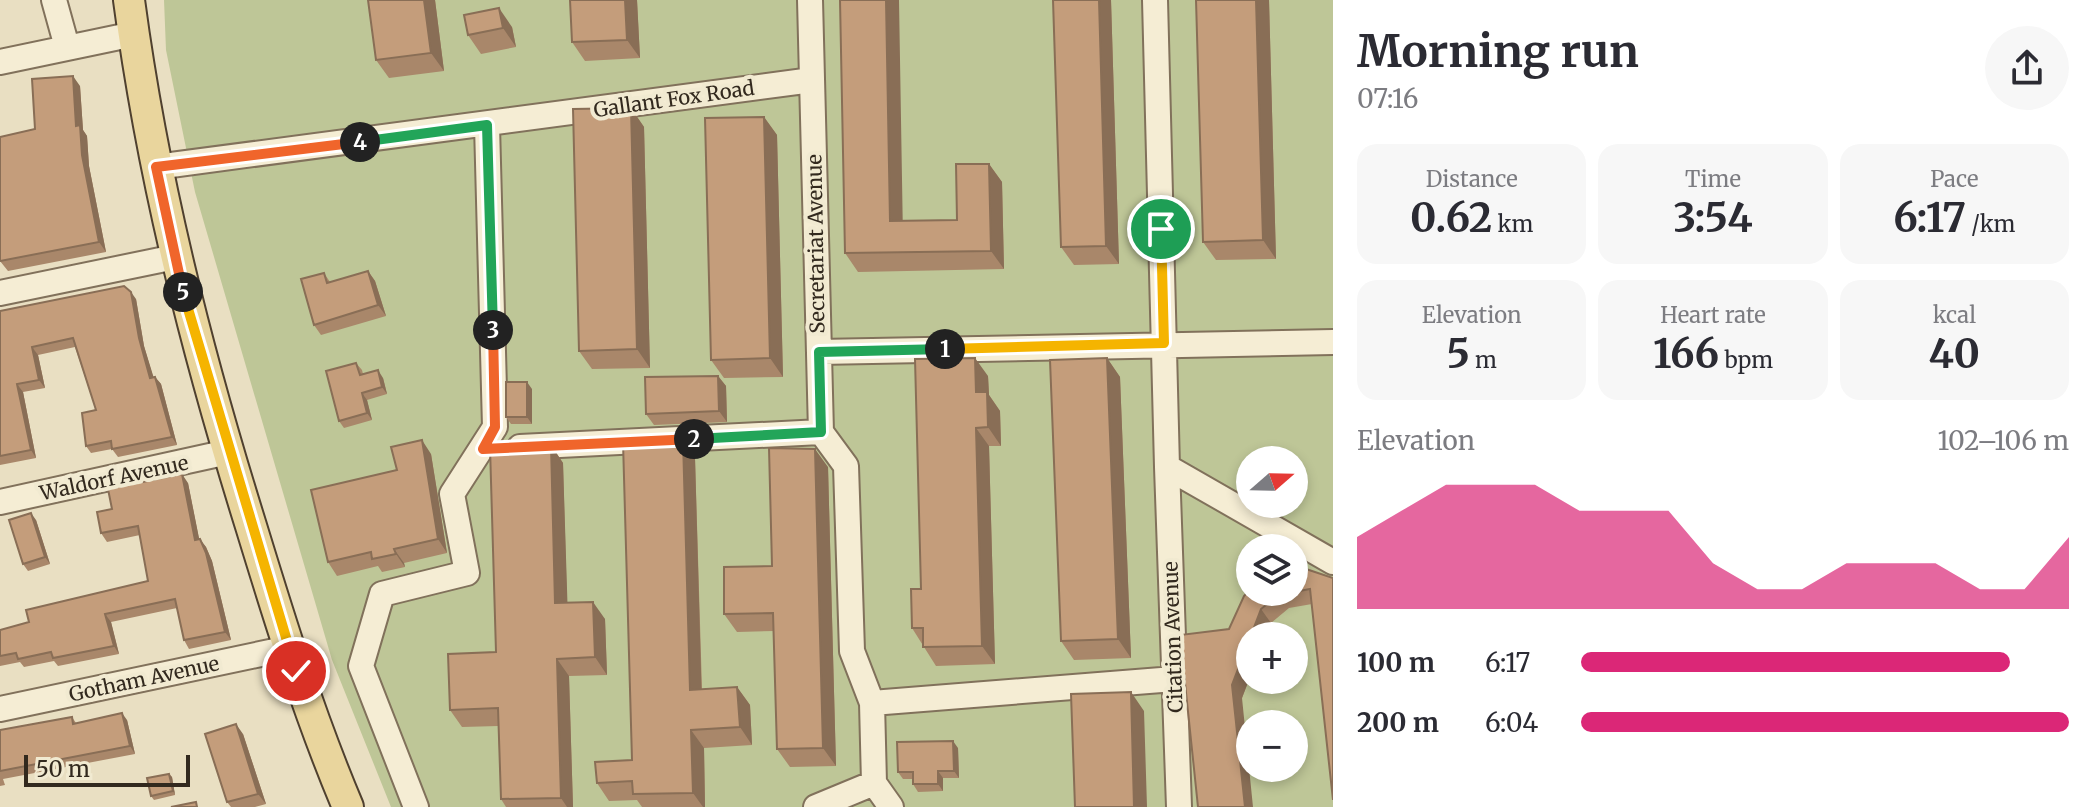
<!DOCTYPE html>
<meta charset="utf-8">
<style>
:root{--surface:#fff;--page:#f7f7f7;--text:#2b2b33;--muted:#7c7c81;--accent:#db2777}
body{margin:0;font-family:Merriweather,serif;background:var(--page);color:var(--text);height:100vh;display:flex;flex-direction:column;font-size:30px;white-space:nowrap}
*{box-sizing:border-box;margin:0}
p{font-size:26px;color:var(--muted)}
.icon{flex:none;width:44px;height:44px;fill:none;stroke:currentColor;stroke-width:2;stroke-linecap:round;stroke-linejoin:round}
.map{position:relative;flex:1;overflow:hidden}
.drawer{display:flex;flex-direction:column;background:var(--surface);width:760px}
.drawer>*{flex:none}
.needle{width:52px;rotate:70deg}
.controls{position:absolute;left:1236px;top:446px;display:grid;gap:16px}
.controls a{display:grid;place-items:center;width:72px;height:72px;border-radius:50%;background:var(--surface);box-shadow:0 4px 12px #0003;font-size:40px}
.scale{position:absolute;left:24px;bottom:20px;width:166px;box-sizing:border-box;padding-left:8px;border:4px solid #32291e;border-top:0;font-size:22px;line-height:28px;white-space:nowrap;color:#32291e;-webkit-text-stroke:6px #f1ead1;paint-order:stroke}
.pin{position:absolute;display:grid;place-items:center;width:68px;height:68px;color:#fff;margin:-34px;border:4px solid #fff;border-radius:50%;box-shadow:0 2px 8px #0007}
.km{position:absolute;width:40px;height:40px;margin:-20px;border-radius:50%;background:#222;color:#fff;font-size:22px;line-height:40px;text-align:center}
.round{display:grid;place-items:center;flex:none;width:84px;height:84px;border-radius:42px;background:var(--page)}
.headline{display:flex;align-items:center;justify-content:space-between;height:136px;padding:0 24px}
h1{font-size:44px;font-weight:700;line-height:60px}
.figures{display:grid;grid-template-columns:repeat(3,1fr);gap:12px;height:136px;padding:8px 24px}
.figures div{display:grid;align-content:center;border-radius:20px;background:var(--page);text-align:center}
.figures b{font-size:40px;font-weight:700}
.figures small{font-size:22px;font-weight:400}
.figures p{font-size:22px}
.chart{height:224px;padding:16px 24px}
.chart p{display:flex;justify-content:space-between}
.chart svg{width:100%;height:144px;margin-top:8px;fill:var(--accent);opacity:.7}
ul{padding:0 24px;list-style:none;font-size:26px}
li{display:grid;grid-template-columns:128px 96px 1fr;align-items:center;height:60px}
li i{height:20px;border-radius:10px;background:var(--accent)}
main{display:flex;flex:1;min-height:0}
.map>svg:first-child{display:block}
</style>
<main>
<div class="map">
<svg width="1333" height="807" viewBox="0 0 1333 807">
<rect width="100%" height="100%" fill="#e9dfc2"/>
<path fill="#bec697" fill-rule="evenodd" d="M164,0H1333V807H391L332,660L195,192L166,50ZM1250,460H1294V504H1250ZM1250,548H1294V592H1250ZM1250,636H1294V680H1250ZM1250,724H1294V768H1250Z"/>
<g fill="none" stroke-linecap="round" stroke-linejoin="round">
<defs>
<path id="minor" d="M54,0L67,47
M810,0L821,432L846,466L852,651L872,703L874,783L891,807
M1155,0L1167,467L1333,562
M0,62L134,34
M156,167L812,80
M0,293L175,257
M819,352L1333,342
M520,447L821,432
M1167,467L1179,807
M0,502L228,452
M872,703L1174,679
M0,709L289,648
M416,807L361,666L382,594L467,573L452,494L495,427L487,125
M816,807L874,783"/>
<path id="major" d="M129,0C153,180 197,353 251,526C280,621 309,715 348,807"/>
</defs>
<use href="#minor" stroke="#81715b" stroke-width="28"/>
<use href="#major" stroke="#4f402f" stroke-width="34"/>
<use href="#minor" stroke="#f5edd4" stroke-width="24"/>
<use href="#major" stroke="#e9d59d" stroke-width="30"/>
</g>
<path fill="#a9876a" d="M368,0H435L444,71L389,78L376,60Z
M570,0H637L640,58L585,61L572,42Z
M1053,0H1111L1119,264L1074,265L1061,247Z
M1196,0H1269L1276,259L1216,260L1203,242Z
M512,27L516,47L481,54L468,35Z
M80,86L83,130L87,136L89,166L106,252L8,271L0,261L35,129Z
M631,108L644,127L650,368L592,369L579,351Z
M764,117L777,135L783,377L724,378L711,360Z
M989,164L1002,182L1004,269L858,272L845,253L903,221L957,220Z
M368,271L375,281L386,316L321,335L314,325L324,273L330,282Z
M136,299L144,346L153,377H155L161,384L177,445L118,457L112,449L91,453L86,446L96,410L75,347L38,355L45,388L23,392L36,458L0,465V311Z
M1107,358L1120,377L1131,658L1074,660L1061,641Z
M356,363L362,370L363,374L383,378L387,394L367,400L372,420L344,428L339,421Z
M718,376L726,386L727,422L654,425L646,414Z
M988,376L989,395L1000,411L1001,446H989L995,664L936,666L912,628L921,589Z
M532,389V424H511L506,417Z
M551,445L563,463L567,602L605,619L607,675L569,676L573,807H506L501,799L498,726L462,727L450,710L496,652Z
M431,454L447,553L404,563L405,567L382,572L378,566L337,576L328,562L397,470Z
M695,458L702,689L737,687L750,705L752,745L704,748L705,807H642L637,800L609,801L597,783L632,760Z
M828,467L836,766L790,767L777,749L774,631L737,632L724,614L772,566Z
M188,483L199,539L206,547L212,561L231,640L189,649L184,640L177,608L111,622L119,654L58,666L54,661L24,667L20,662L0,666V630L29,622L148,581L140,535L107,542L101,533L112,509Z
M36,520L50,564L28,571L23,564Z
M1333,578L1312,604L1289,608L1271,623L1266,636H1250V677L1242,698L1229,629L1250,590Z
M72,717L76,723L127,720L135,754L3,779L5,785L0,786V730Z
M243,734L266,804L255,807H231L227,802Z
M958,748L959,778H943V791L918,792L913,784V779H903L898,772Z
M169,774L172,777L175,795L154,800L151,796Z"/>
<path fill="#896e56" d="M424,0H435L444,71L431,53Z
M625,0H637L640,58L627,40Z
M886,0H899L903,239L890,221Z
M1099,0H1111L1119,264L1106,246Z
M1256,0H1269L1276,259L1263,240Z
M499,8L512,27L516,47L503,28Z
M73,76L80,86L83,130L87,136L89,166L106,252L99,242L76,126Z
M631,108L644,127L650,368L637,349Z
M764,117L777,135L783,377L770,358Z
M989,164L1002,182L1004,269L991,251Z
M368,271L375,281L386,316L378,305Z
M131,292L136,299L144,346L156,385L150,378L139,338Z
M32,347L38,355L45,388L39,380Z
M975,358L988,376L989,395L1000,411L1001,446L988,427L976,392Z
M1107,358L1120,377L1131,658L1118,639Z
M378,370L383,378L387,394L382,387Z
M718,376L726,386L727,422L719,411Z
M155,377L161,384L177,445L172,437Z
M527,382L532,389V424L527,417Z
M17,384L23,392L36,458L31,450Z
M362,393L367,400L372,420L367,413Z
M976,428L989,446L995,664L982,646Z
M422,440L431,454L447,553L438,539Z
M683,440L695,458L702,708L690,690Z
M551,445L563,463L568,620L555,603Z
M815,449L828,467L836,766L823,748Z
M182,474L188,483L201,548L195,540Z
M31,513L36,520L50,564L45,557Z
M200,539L206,547L212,561L231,640L225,632Z
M394,549L404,563L405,567L396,554Z
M593,602L605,619L607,675L595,657Z
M1261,609L1271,623L1266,636H1251Z
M105,614L111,622L119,654L114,646Z
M1250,638V677L1242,698L1253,807H1245L1232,685Z
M557,659L569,676L573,807H567L561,798Z
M737,687L750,705L752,745L740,727Z
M1131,692L1144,711L1147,807H1134Z
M122,713L127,720L135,754L130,746Z
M236,724L243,734L266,804L258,794Z
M691,730L704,748L705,807H703L693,793Z
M953,741L958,748L959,778L954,771Z
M938,771L943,778V791L938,784Z
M169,774L172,777L175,795L173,791Z"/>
<path fill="#c49d7b" stroke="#896e56" stroke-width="2" d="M368,0H424L431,53L376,60Z
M570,0H625L627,40L572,42Z
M840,0H886L890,221L957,220L956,164H989L991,251L845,253Z
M1053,0H1099L1106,246L1061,247Z
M1196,0H1256L1263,240L1203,242Z
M499,8L503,28L468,35L464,15Z
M73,76L76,126L80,125L82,155L99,242L0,261V137L35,129L32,79Z
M631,108L637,349L579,351L573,109Z
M764,117L770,358L711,360L705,118Z
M368,271L378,305L314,325L301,279L324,273L327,283Z
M124,286L131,292L139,338L150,378L155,377L172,437L112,449L111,441L86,446L82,413L96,410L73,338L32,347L39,380L17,384L31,450L0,456V311Z
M975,358L976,392H987L988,427L976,428L982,646L923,647V628H912L911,589H921L915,359Z
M1107,358L1118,639L1061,641L1050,360Z
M356,363L360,375L378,370L382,387L362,393L367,413L339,421L326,371Z
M718,376L719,411L646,414L645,377Z
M506,382H527V417H506Z
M422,440L438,539L394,549L396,554L372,559L371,552L328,562L311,490L397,470L391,447Z
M683,440L690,690L737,687L740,727L691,730L693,793L633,794L632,781L597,783L595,762L632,760L623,442Z
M551,445L555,603L593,602L595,657L557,659L561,798L501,799L498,708L450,710L448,654L496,652L490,447Z
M769,448L815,449L823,748L777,749L773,613L724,614V567L772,566Z
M182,474L195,540L200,539L206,553L225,632L184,640L175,599L105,614L114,646L53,658L51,652L18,659L16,653L0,656V630L29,622L26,610L148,581L138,526L101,533L97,512L112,509L108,489Z
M31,513L45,557L23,564L9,520Z
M1306,569L1333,578V800L1310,589L1294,592V570Z
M1250,590V592H1291L1280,594L1261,609L1232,685L1245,807H1198L1180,635L1229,629L1244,596Z
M1131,692L1134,807H1075L1071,694Z
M122,713L130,746L0,771V730L72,717L73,724Z
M236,724L258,794L227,802L205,734Z
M953,741L954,771H938V784H913V772H898L897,742Z
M169,774L173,791L151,796L147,778Z
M196,802L197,807H171Z"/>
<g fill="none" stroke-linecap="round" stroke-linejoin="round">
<defs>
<path id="split-1" d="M945,349L1164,343L1161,229"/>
<path id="split-2" d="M694,439L821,432L819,352L945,349"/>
<path id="split-3" d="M493,330L495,427L483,449L694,439"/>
<path id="split-4" d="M360,142L487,125L493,330"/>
<path id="split-5" d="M183,292L156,167L360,142"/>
<path id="split-6" d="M183,292L296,671"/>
</defs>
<use href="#split-1" stroke="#fff" stroke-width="16"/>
<use href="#split-2" stroke="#fff" stroke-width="16"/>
<use href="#split-3" stroke="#fff" stroke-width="16"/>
<use href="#split-4" stroke="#fff" stroke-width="16"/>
<use href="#split-5" stroke="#fff" stroke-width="16"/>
<use href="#split-6" stroke="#fff" stroke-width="16"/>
<use href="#split-1" stroke="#f5b400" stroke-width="10"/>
<use href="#split-2" stroke="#22a559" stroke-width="10"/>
<use href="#split-3" stroke="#f0652b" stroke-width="10"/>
<use href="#split-4" stroke="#22a559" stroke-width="10"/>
<use href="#split-5" stroke="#f0652b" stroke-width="10"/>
<use href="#split-6" stroke="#f5b400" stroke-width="10"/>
</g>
<g text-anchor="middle" stroke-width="8" stroke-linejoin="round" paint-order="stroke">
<g font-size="20" fill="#32291e" stroke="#f1ead1">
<text transform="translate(674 99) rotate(-8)" y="7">Gallant Fox Road</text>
<text transform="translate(816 244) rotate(-91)" y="7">Secretariat Avenue</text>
<text transform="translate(114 478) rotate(-12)" y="7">Waldorf Avenue</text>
<text transform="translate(1173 637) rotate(-92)" y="7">Citation Avenue</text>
<text transform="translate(144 679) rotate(-12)" y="7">Gotham Avenue</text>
</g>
</g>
</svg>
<div class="controls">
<a><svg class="needle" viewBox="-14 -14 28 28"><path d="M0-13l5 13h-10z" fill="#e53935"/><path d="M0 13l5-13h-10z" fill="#7c7c81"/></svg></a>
<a><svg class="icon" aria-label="layers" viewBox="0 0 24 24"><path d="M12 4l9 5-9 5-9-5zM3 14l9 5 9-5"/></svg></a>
<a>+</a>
<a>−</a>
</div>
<div class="scale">50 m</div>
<div class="pin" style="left:1161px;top:229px;background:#1e9e55"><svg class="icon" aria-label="arrive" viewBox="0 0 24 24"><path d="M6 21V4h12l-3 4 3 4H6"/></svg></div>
<div class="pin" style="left:296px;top:671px;background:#d93025"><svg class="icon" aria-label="check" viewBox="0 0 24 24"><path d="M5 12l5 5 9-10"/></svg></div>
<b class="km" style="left:945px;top:349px">1</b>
<b class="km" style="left:694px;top:439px">2</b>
<b class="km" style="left:493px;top:330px">3</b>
<b class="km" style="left:360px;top:142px">4</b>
<b class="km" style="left:183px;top:292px">5</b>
</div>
<section class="drawer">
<div class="headline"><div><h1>Morning run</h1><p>07:16</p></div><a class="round"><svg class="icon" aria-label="share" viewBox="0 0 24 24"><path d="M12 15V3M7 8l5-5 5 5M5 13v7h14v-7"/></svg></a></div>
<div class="figures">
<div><p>Distance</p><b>0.62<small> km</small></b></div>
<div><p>Time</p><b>3:54</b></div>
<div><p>Pace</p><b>6:17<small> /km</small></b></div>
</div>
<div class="figures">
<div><p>Elevation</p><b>5<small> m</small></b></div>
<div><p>Heart rate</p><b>166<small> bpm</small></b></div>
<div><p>kcal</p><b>40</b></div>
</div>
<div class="chart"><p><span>Elevation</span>102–106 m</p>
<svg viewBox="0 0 160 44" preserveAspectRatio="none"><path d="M0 44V22L10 14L20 6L30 6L40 6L50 14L60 14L70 14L80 30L90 38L100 38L110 30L120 30L130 30L140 38L150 38L160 22V44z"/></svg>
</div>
<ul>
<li><b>100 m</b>6:17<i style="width:88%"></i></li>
<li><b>200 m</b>6:04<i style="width:100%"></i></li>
</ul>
</section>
</main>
